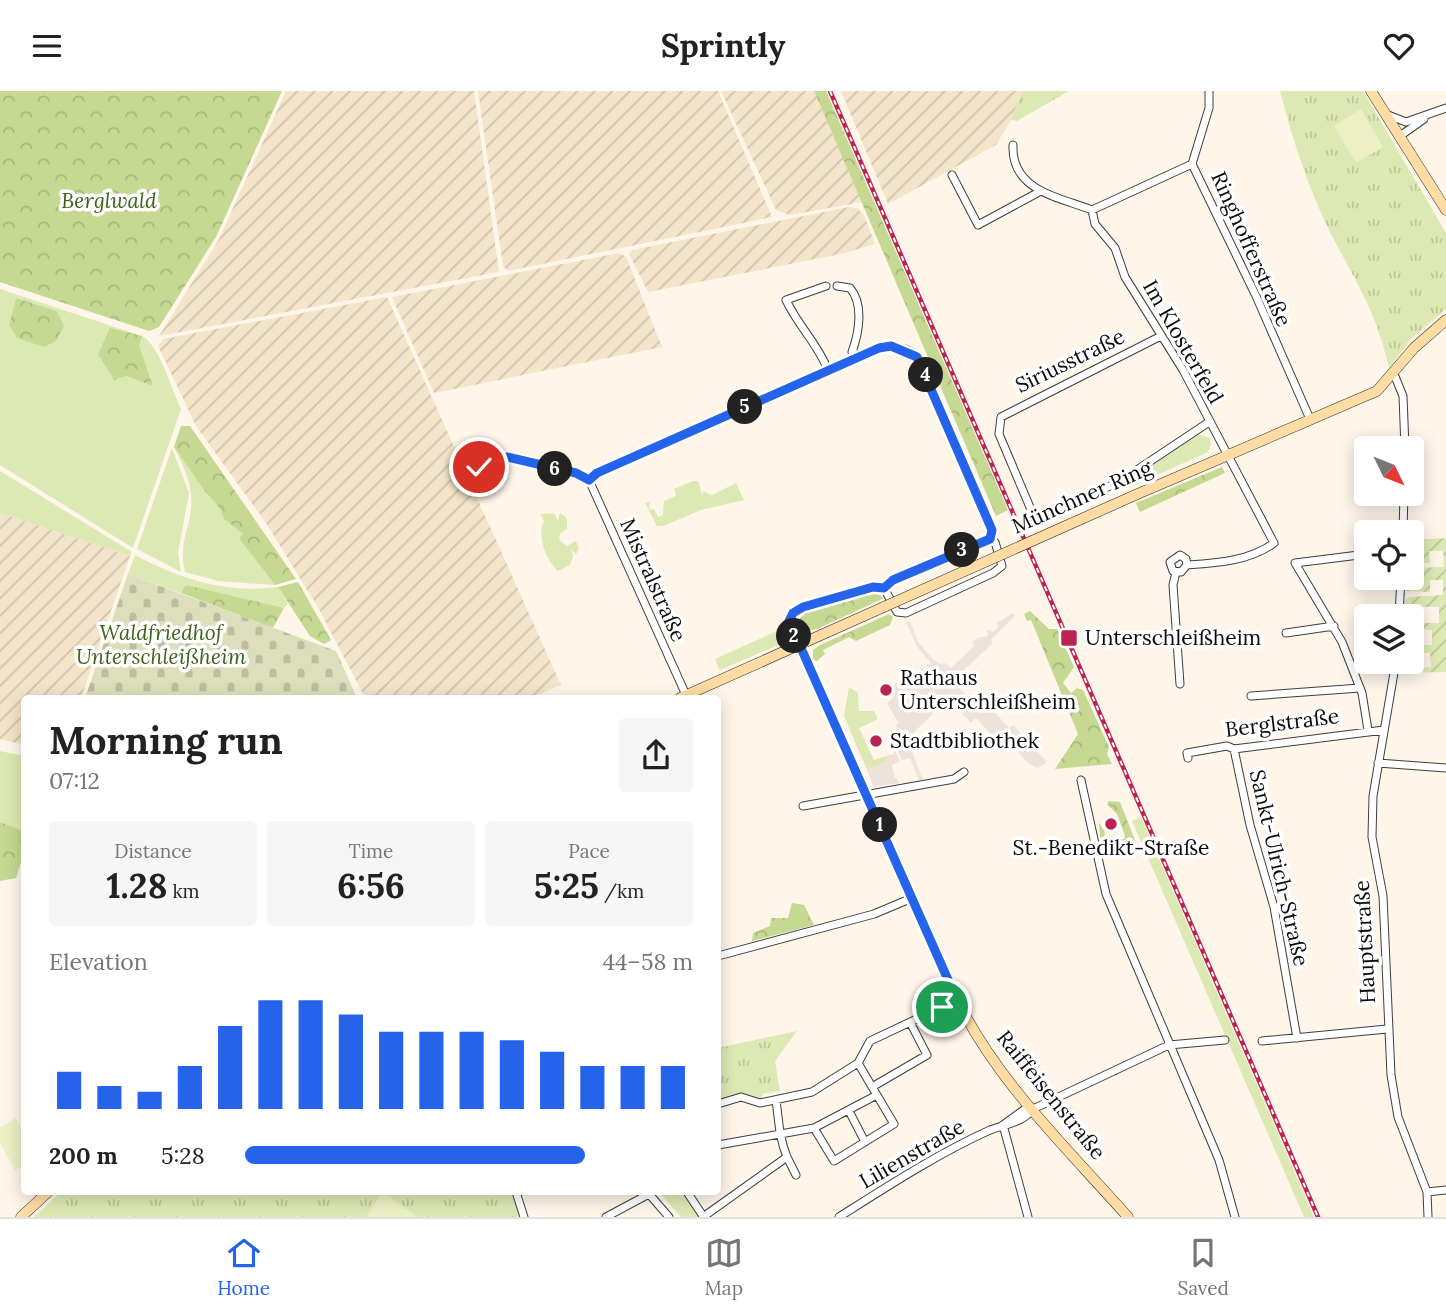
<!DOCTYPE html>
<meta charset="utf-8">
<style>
:root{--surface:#fff;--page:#f6f6f6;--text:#222;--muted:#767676;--line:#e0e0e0;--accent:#2563eb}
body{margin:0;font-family:Lora,serif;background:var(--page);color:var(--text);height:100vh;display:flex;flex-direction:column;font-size:26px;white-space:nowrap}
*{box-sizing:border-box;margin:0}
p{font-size:23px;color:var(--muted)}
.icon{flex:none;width:38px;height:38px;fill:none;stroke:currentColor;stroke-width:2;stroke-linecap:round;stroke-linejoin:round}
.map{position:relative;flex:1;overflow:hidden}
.sheet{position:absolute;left:21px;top:604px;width:700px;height:500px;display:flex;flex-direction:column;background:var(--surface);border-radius:7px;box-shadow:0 4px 18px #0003}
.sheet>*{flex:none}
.needle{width:46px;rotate:133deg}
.buttons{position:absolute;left:1354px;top:345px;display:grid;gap:14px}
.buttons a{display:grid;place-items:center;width:70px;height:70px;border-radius:7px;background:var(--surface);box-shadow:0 4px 18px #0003;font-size:35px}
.pin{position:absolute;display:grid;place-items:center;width:60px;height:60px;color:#fff;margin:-30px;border:4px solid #fff;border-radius:50%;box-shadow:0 2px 7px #0007}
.km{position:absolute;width:35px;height:35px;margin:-18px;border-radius:50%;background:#222;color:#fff;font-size:19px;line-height:35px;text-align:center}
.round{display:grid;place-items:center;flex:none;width:74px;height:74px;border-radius:7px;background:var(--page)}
.head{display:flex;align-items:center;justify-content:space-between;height:119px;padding:0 28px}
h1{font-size:38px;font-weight:700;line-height:52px}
.figures{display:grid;grid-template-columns:repeat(3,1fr);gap:10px;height:119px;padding:7px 28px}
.figures div{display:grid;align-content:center;border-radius:7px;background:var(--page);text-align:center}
.figures b{font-size:35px;font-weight:700}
.figures small{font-size:19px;font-weight:400}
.figures p{font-size:19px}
.chart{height:196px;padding:14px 28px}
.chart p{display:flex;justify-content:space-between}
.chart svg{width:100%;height:126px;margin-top:7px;stroke:var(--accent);stroke-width:6}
ul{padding:0 28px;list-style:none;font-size:23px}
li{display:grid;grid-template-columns:112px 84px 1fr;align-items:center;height:52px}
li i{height:18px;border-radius:9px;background:var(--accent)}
header{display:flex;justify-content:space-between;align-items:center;height:91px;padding:0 28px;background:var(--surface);font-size:32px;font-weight:700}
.tabs{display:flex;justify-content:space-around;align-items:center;height:98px;border-top:2px solid var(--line);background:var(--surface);font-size:19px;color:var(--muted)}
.tabs a{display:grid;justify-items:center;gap:4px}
.tabs .current{color:var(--accent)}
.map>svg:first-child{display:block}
</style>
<header><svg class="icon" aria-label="menu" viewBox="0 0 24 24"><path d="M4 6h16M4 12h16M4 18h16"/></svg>Sprintly<svg class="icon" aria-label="heart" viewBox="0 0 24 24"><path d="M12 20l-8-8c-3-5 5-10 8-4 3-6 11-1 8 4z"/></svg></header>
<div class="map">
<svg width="1446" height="1126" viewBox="0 0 1446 1126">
<defs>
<pattern id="farmland-furrows" width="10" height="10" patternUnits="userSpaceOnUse" patternTransform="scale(1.75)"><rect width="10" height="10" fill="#f4e5ca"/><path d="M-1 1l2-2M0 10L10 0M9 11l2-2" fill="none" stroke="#d0c3ac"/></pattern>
<pattern id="forest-crowns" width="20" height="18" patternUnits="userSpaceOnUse" patternTransform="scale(1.75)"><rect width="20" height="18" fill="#c6d993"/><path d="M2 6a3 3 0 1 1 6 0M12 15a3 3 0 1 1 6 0" fill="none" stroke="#a9b97d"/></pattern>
<pattern id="cemetery-stones" width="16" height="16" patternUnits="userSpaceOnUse" patternTransform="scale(1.75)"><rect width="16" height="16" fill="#dddfbc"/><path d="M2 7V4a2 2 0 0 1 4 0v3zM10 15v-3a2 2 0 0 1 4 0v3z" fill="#bcbea0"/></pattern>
<pattern id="park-tufts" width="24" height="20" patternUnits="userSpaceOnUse" patternTransform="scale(1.75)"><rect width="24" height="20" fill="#dde9b4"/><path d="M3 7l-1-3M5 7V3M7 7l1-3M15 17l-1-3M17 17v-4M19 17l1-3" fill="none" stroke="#bcc699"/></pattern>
<pattern id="garden-furrows" width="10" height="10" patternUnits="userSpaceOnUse" patternTransform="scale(1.75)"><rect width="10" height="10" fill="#dde9b4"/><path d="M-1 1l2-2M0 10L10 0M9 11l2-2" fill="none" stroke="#bcc699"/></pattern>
</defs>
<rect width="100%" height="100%" fill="#fff5e9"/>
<path fill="url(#farmland-furrows)" d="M286,0H474L499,181L159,245L219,148Z
M478,0H718L772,126L508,180L503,175Z
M721,0H814L862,111L790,124L776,119Z
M841,0H1022L1011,29L996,54L888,113Z
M849,116L857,117L864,124L875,153L841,163L648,201L629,163L632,159Z
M620,162L626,166L662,256L434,302L392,206Z
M387,206L561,594L531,607H365L319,518L266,432L196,335L158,255L163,248Z
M0,422L130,465L81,607H24V654L0,648Z"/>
<path fill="#dde9b4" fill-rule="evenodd" d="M0,198L142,245C158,252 173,301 181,318L133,457L0,374ZM16,207L57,220L9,234ZM111,238L134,246L153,295L126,285L98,263Z
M1197,343L1210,347L1211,354L1208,361L1129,397V390Z
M174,356L196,384L200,394L221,416L224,428L244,443L240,447L275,494L218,490L185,481C177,448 194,434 191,404C190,388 181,370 174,356Z
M172,357L189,402L178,462L181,481L137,458Z
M0,380L132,461L130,465L0,422Z
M693,390H698L703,406V400L712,404L736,392L744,409L701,419L663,435H657L645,412L650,411L649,419L654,418L658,426L663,424L664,410L676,405L674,398Z
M554,422L558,430L560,422L567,427V438L560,443L559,449L567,455L576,450L579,458L576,463L571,458L573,465L570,474L558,480C545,468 537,445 544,430L540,423Z
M135,464C180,488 226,503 278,496L288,513L284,517L186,495L181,502L128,483Z
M781,538L783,546L778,554L720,579L715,568L775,541L778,545Z
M849,596L858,602L859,620H874L878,628L859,637L874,669L894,663L886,671L867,679L844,625Z
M0,660L24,665V740L0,731Z
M1141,726L1314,1126H1304L1132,730Z
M659,1101H685L700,1126H681Z"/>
<path fill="url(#forest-crowns)" d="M0,0H282L216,146L159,236L149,240L0,191Z
M814,0H826L1008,419L996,425Z
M16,207L57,220L64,235L56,250L44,256L17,247L9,234Z
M110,237L142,245L139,255L153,295L126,285L114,289L98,263Z
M181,335H190L296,488L275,494L239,447L243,443L224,428C220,412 209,407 201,395C192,382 184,369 174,356Z
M1222,376L1225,382L1140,421L1136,412Z
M298,491L331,549L324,553L310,545L278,496Z
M186,494L284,517L273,537L181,502Z
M875,501L884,507L817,538L806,540L799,536L798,529L810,519Z
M1030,520L1049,538H1057L1074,576L1063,592L1071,602L1077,597L1083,599L1109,656L1107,663L1112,673L1055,678L1078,643L1031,529L1027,530L1024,523Z
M889,523L893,526L890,534L856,550L849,546L823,559L825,563L817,570L813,569V559L820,554Z
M1109,710L1120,711L1136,752L1101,755L1099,732L1105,741L1104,748H1124L1125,745L1117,723L1107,713Z
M0,731L24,740V762L16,787L0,790Z
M792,812L804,814L814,834L752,850L753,842L770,835L771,827H788Z"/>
<path fill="url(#cemetery-stones)" d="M128,483L336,560L357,607H85Z"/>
<path fill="url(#park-tufts)" d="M1022,0H1069L1017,30L1011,29Z
M1280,0H1363L1446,142V218L1411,248L1389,277C1377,222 1356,191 1331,143C1308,97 1293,50 1280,0Z
M797,940L775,970L780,1000L762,1003V1008L718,1010V957Z
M61,1101H512L520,1126H34Z"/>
<path fill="url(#garden-furrows)" d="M1446,447V581L1400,582L1401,577L1431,576L1430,562H1420V572H1401L1412,570V554H1432V539L1418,538L1417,548H1412V532H1439V516H1423V528L1404,525L1405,509L1409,506L1443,504V489H1430V501L1405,500L1406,487L1412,486V477L1444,476L1443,460H1429L1430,472H1412V449Z"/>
<path fill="#edf0c5" d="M1361,18L1383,56L1356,72L1334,35Z
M16,1027L24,1043V1074L15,1079L0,1052V1036Z
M383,1101L418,1126H369L367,1124Z"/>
<path fill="#ede3da" d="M1013,522L1015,525L991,549L993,552L952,590L979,617L985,611L1009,637L1013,634L1047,671L1038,677L1029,673L1006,648L1000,653L976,627L971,632L948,608L911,644L914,651L911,658L923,689H919L910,667L902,669L895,654L904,652L896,648L900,644L896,633L899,632L887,613L895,604V592H901L922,583L921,578L931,572L917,556L906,531L910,530L918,551L933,568L940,573L945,572L951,577L974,555L972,552L977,547L988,545L987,539L993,541L998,536L997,532Z
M893,655L900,670L892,674L894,685L900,692L874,696L867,679L886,671L885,667L894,663Z"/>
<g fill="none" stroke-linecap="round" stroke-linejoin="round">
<defs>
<path id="street" d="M1388,24L1406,31L1446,17
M1400,45L1424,28
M1013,54C1011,100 1059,106 1092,119
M1192,73L1256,205L1310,328
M1192,73L1209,17V0
M952,84L978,134L1039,101
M1092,119L1095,133L1115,157L1125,186L1183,279L1274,452C1250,470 1216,472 1187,474L1181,481L1173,480L1170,471L1180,464L1186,468L1187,474
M1092,119L1192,73
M826,195L786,209C800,238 816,250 828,279
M837,195L850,197C864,213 859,242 852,261L856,267
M1161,245L1001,326L999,343L1032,421L1043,424L1051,421L1119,391L1209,331
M1394,283L1403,305L1405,357
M468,382L507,367L576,382L589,389
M589,389L597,382L856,267C877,258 906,246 921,272L992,439L990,448
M589,389L686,604
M1403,441L1404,402
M1367,463L1295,472L1342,551L1362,602L1368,639
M1176,481L1173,494L1180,593
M1399,525L1401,486
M1286,542L1334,535
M799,555L789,530L794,522L803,516L873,496L884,497L893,489L987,448L995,451L1002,475L993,482L906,522L897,521L884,497
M1396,570L1373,705L1372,746L1383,805L1391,984L1398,1026L1427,1101L1428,1126
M1251,605L1360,597
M1234,658L1250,734L1274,816L1297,947
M1188,667L1187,662L1227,655L1234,658L1384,639
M1378,672L1446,677
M1081,689L1106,803L1219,1069L1235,1126
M803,715L954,688L964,681
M718,865L874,823L912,807
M1262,950L1387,938
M872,996L927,964L910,931
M718,1013L741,1006L760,1012L812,1001L858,972L870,950L957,909
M849,1020L865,1051
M1003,1034L1025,1018H1033L1169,954L1225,949
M1003,1034L1028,1126
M814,1037L834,1070L894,1033L858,972
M718,1054L814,1037L877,1004
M787,1066L796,1084
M516,1101L524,1126
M687,1101L703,1125
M1427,1101L1446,1099
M649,1103L669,1126
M606,1126L649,1103
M703,1126L787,1066C779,1046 779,1031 776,1009
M839,1126C888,1095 937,1063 990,1039C1005,1033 1023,1032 1033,1018"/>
<path id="secondary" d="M1371,0L1446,119
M1133,405L1377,300L1414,257L1446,229
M799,555L954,902C993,987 1067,1057 1128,1126
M680,607L886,515
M21,1126L48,1101"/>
</defs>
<use href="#street" stroke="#3e3e3e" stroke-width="9"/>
<use href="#secondary" stroke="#2d2d2d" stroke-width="11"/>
<use href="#street" stroke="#fff" stroke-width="7"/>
<use href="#secondary" stroke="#ffdca4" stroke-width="10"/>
<defs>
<path id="rail" d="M830,0L1318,1126"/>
</defs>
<use href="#rail" stroke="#bb2353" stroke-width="4.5"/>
<use href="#rail" stroke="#fff" stroke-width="2" stroke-dasharray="5" stroke-linecap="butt"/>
<defs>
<path id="secondary-bridge" d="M886,515L1133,405"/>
</defs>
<use href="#secondary-bridge" stroke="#2d2d2d" stroke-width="11" stroke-linecap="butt"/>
<use href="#secondary-bridge" stroke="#ffdca4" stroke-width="10"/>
</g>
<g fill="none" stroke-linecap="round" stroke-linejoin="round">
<defs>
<path id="route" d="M479,376L507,366L576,382L589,389L597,382L879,257L891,255L917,266L992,439L990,448L893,489L884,497L873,496L803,516L793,522L789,530L957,909L942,916"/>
</defs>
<use href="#route" stroke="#fff" stroke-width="14"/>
<use href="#route" stroke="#2563eb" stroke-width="9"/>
</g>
<g fill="#bb2353" stroke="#fff" stroke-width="2.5">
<rect x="1060" y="538" width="18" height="18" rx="3.5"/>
<circle cx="886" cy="599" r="7"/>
<circle cx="876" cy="650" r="7"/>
<circle cx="1111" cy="733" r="7"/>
</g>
<g text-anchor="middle" stroke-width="7" stroke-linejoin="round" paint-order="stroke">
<g font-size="21" font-style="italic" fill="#3d621c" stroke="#fff">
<text x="109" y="117">Berglwald</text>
<text x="161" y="549">Waldfriedhof<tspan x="161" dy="24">Unterschleißheim</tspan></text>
</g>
<g font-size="21" fill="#0b0b0b" stroke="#fff">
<text transform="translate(1251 158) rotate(66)" y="7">Ringhofferstraße</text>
<text transform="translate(1183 251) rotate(60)" y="7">Im Klosterfeld</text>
<text transform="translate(1070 270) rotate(-26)" y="7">Siriusstraße</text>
<text transform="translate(1082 406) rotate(-24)" y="7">Münchner Ring</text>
<text transform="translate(653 489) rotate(66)" y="7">Mistralstraße</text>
<text transform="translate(1282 632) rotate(-7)" y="7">Berglstraße</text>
<text transform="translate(1279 777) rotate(77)" y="7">Sankt-Ulrich-Straße</text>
<text transform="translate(1365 851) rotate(-93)" y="7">Hauptstraße</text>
<text transform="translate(1051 1004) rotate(51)" y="7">Raiffeisenstraße</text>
<text transform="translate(912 1063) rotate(-30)" y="7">Lilienstraße</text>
</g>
<g font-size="21" fill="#0b0b0b" stroke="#fff" text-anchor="start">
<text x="1085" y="554">Unterschleißheim</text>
<text x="900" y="594">Rathaus<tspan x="900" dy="24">Unterschleißheim</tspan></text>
<text x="890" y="657">Stadtbibliothek</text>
<text x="1111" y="764" text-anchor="middle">St.-Benedikt-Straße</text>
</g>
</g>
</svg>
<div class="buttons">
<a><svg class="needle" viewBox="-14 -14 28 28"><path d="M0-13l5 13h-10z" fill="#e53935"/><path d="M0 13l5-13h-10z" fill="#767676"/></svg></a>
<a><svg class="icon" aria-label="locate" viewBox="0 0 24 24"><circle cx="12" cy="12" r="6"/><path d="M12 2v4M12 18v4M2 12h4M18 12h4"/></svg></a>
<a><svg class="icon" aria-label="layers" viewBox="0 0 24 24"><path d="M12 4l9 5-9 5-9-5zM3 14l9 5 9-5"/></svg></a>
</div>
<div class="pin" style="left:942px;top:916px;background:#1e9e55"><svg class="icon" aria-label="arrive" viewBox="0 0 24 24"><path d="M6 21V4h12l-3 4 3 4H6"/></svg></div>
<div class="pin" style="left:479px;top:376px;background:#d93025"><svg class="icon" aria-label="check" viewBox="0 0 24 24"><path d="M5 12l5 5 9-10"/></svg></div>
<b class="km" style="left:880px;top:734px">1</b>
<b class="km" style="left:794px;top:545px">2</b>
<b class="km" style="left:962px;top:459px">3</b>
<b class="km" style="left:926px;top:284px">4</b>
<b class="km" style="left:745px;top:316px">5</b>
<b class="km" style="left:555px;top:378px">6</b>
<section class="sheet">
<div class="head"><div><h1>Morning run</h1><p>07:12</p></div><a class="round"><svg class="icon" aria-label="share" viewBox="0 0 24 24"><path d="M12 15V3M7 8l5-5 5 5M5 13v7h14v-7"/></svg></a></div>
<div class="figures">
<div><p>Distance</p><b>1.28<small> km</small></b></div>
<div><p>Time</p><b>6:56</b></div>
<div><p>Pace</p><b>5:25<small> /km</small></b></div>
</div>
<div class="chart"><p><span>Elevation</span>44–58 m</p>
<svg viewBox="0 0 160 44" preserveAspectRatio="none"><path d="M5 44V31M15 44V36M25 44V38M35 44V29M45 44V15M55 44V6M65 44V6M75 44V11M85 44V17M95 44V17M105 44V17M115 44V20M125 44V24M135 44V29M145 44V29M155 44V29"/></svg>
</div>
<ul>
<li><b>200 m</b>5:28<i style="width:76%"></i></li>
</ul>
</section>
</div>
<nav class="tabs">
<a class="current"><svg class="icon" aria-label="home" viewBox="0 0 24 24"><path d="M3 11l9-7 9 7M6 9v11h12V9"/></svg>Home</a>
<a><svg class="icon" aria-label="map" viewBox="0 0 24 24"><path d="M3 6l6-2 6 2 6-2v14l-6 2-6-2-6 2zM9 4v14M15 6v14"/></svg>Map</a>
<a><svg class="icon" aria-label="saved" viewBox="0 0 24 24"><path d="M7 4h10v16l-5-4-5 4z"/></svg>Saved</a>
</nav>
